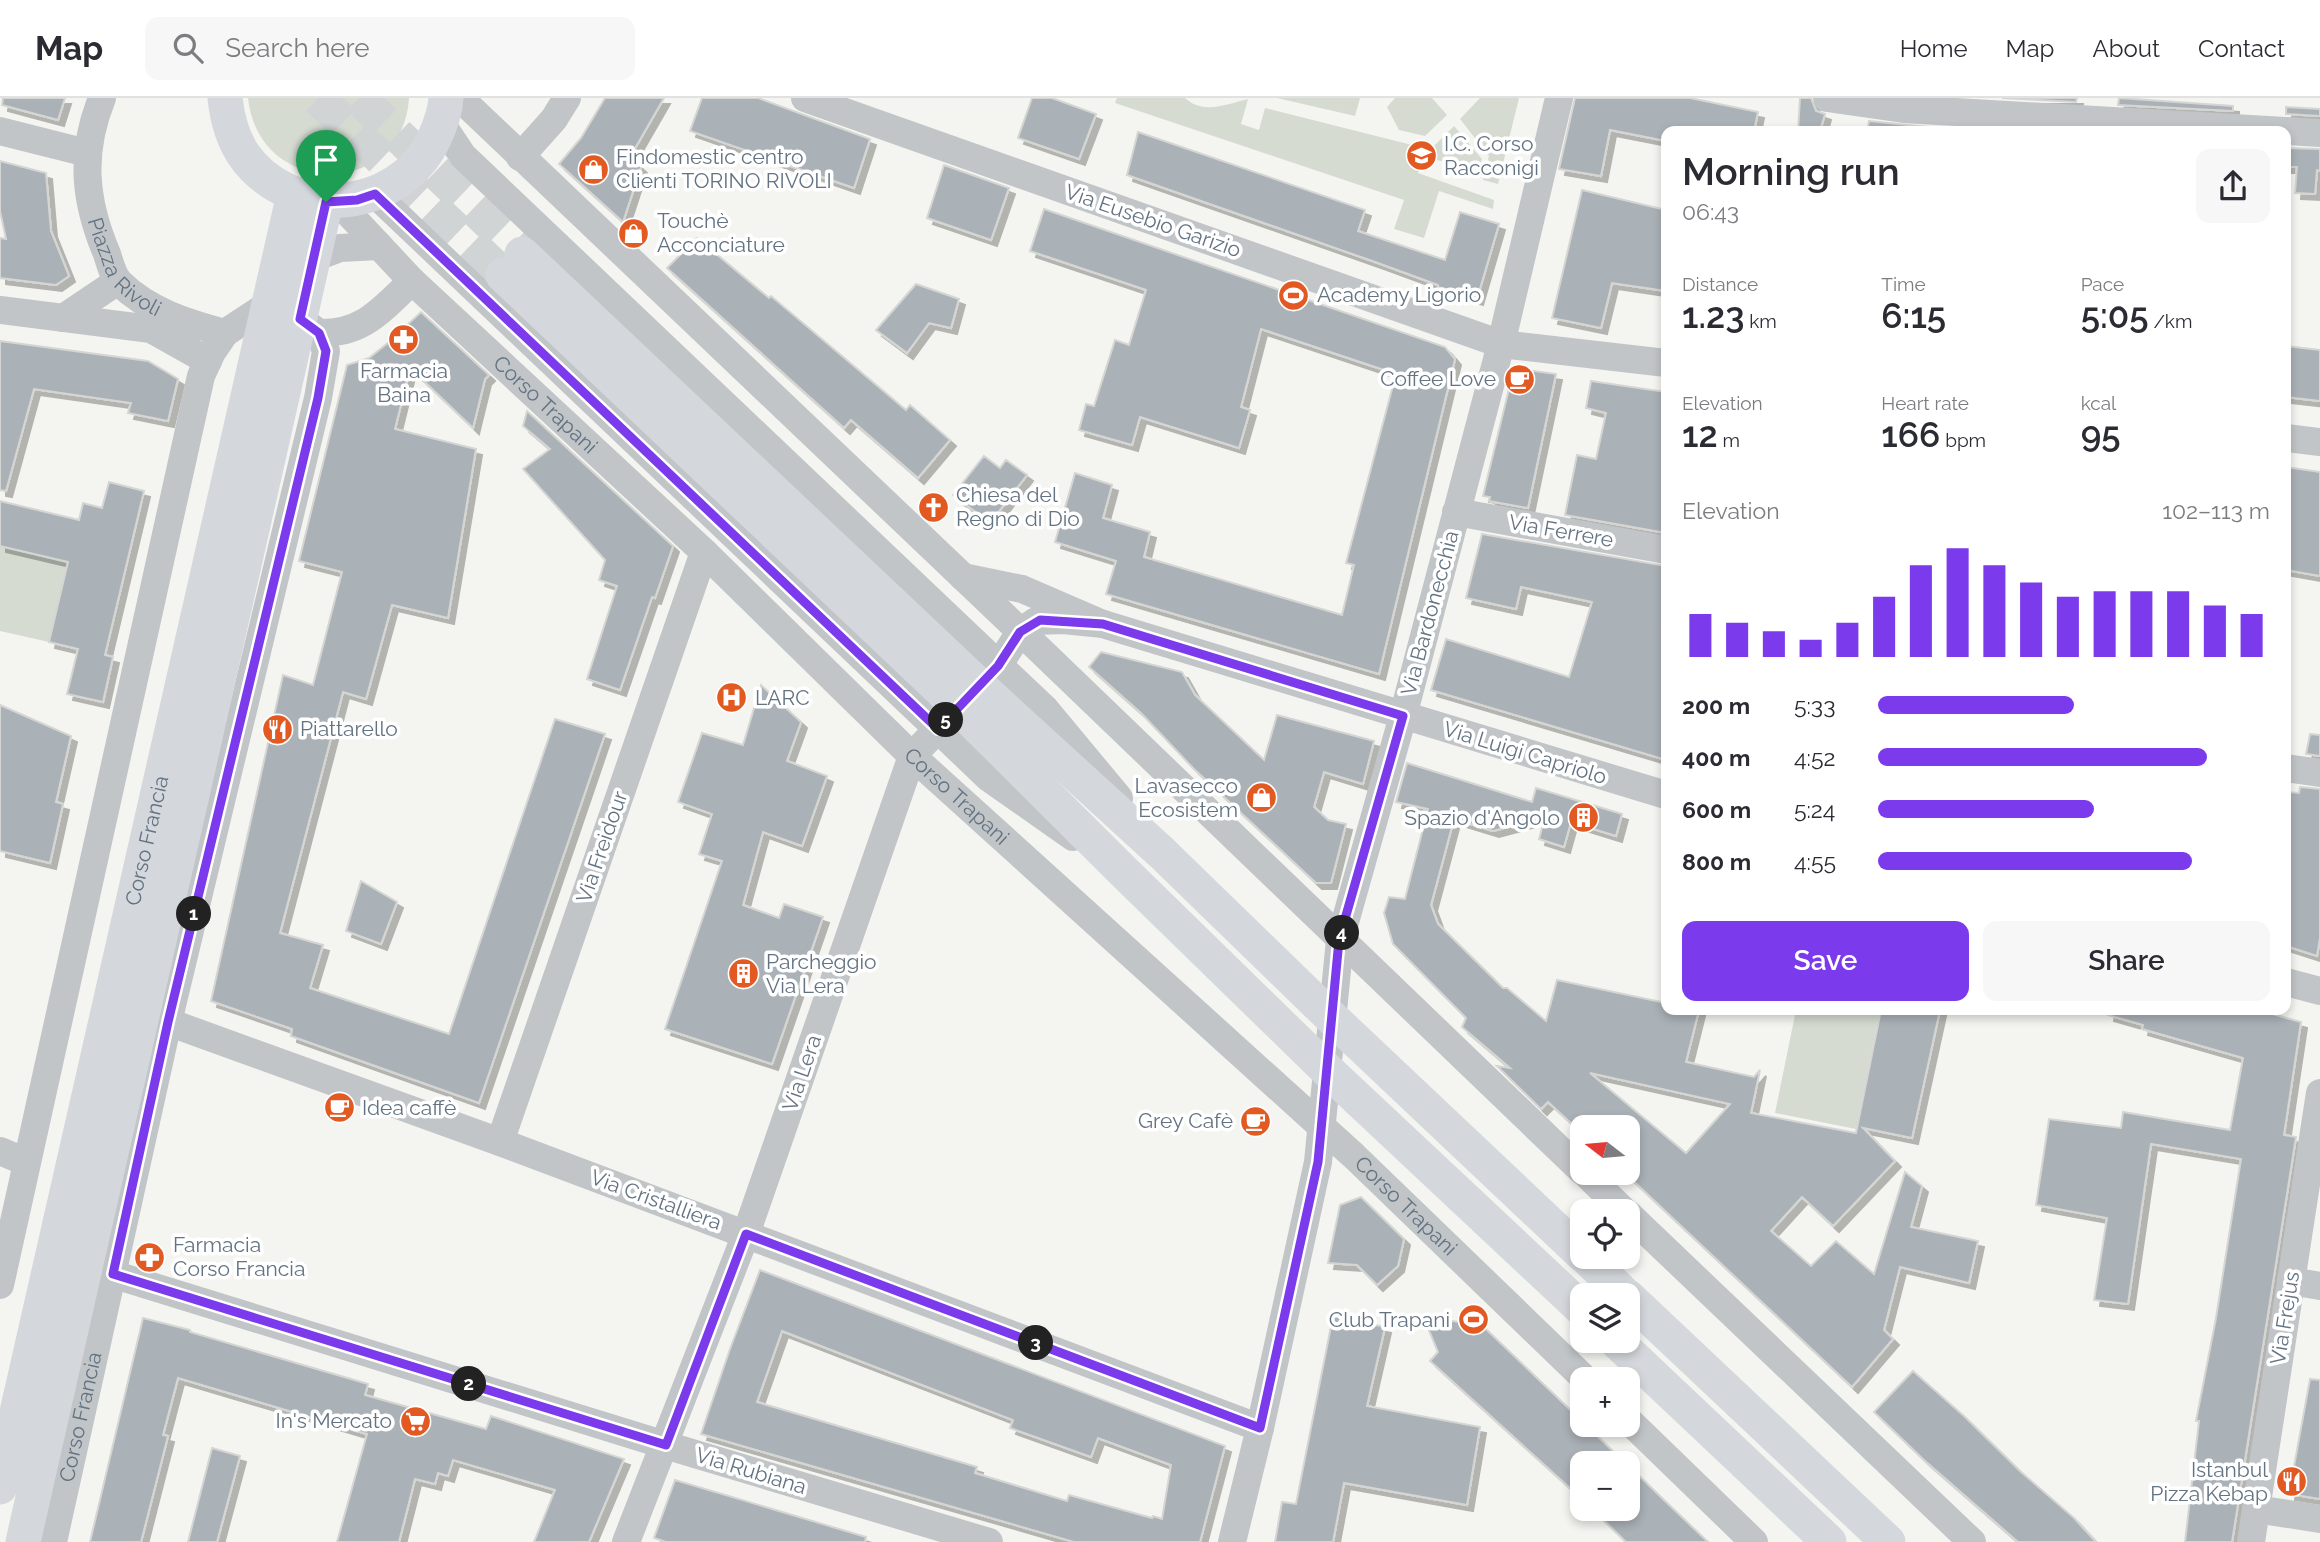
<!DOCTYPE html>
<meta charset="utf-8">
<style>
:root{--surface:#fff;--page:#f7f7f7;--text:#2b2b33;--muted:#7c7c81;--line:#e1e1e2;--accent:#7c3aed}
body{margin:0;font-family:Raleway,sans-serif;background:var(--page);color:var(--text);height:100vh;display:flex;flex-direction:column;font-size:26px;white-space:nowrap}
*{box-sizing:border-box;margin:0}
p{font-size:23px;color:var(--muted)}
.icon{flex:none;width:38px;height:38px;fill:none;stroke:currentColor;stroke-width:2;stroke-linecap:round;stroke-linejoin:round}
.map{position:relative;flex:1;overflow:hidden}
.details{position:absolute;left:1661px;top:28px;width:630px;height:889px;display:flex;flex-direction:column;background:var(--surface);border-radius:14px;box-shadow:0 4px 10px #0003}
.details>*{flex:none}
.needle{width:46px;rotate:286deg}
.controls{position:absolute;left:1570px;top:1017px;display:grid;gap:14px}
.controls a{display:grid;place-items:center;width:70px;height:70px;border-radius:14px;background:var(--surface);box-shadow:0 4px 10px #0003;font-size:35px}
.pin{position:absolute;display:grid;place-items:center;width:60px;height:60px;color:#fff;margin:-72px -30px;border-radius:50% 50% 50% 0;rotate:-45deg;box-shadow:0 0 7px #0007}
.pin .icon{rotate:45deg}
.km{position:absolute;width:35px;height:35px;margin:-18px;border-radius:50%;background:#222;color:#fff;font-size:19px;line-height:35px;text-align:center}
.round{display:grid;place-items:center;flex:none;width:74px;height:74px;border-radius:14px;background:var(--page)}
.headline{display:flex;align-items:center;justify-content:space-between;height:119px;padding:0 21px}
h1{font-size:38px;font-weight:600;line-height:52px}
.stats{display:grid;grid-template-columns:repeat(3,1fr);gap:10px;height:119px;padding:7px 21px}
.stats div{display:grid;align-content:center}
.stats b{font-size:35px;font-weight:600}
.stats small{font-size:19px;font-weight:400}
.stats p{font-size:19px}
.chart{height:196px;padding:14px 21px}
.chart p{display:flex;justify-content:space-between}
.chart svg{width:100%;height:126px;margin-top:7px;stroke:var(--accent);stroke-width:6}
.action{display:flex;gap:14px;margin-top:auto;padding:14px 21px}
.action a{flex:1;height:80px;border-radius:14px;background:var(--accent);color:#fff;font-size:28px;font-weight:600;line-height:80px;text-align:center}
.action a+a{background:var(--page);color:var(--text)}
ul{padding:0 21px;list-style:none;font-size:23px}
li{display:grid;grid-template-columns:112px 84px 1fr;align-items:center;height:52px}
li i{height:18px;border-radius:9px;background:var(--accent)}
header{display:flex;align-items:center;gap:42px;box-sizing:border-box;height:98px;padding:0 35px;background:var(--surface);border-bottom:2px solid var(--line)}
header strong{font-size:33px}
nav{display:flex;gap:38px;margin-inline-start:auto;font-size:24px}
.search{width:490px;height:63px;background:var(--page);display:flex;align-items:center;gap:18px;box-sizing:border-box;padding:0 24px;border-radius:14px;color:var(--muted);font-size:26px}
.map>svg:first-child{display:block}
</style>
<header>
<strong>Map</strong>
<div class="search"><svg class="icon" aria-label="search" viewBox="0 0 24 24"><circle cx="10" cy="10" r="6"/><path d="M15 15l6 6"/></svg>Search here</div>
<nav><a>Home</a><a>Map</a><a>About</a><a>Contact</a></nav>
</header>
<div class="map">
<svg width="2320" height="1444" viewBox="0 0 2320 1444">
<defs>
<filter id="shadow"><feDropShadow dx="6" dy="6" stdDeviation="0" flood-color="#0004"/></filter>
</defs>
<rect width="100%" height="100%" fill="#f4f5f0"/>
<path fill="#d5dbd1" d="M248,0H409C403,101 259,102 248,0Z
M1117,0H1185C1203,17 1227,6 1248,1L1241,26L1259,32L1265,10L1424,50L1418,75L1494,102L1493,111L1439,93L1424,140L1394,131L1404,102L1115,5Z
M1277,0H1360L1355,18Z
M1395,0H1432L1447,17L1425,38L1399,32L1387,9Z
M1480,0H1519L1498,86L1483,82L1489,58L1460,21Z
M1454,28L1482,61L1479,70L1431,61L1434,48Z
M0,448L77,466L66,472L49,544L0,533Z
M1796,912H1880L1856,1031L1775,1015Z"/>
<path fill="#aab1b7" stroke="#d5d6d3" stroke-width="2" fill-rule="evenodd" filter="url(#shadow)" d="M3,0H65L58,22L2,7Z
M605,0H664L630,59L641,69L623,124L559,66L581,40Z
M702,0H758L870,41L854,90L690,33Z
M1032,0H1052L1096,16L1079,61L1018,40Z
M1575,0H1690L1758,14L1754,33H1666V43L1610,32L1601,78L1559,71Z
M1800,0H1811L1816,13L1825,16L1820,33H1798Z
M2002,0H2077L2076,4Z
M2119,0L2233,8V13L2118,7Z
M2286,9L2320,11V18L2286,16Z
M1869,23L1927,29L1926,33H1867Z
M1138,34L1365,112L1358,133L1445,162L1460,114L1499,126L1477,201L1438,189V187L1378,165L1127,77Z
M2286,50L2320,51V73L2317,72L2315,96L2295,95L2297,69H2286Z
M0,63L46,75L51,133L69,178L56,187L0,180V140L6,141L0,113Z
M944,67L1009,90L991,142L927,120Z
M1582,92L1666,112V193L1612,185L1601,230L1552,220Z
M1044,111L1445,249L1455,261L1379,576L1106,496L1116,463L1055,444L1075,375L1112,387L1103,420L1150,434L1144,459L1342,517L1354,467L1346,465L1396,276L1261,231L1241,309L1250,312L1239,350L1140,319L1132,347L1079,332L1086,306L1094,308L1115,242L1129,247L1146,192L1030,153Z
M697,140L769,200L771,198L906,312L910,307L950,342L918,380L851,322L844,330L667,170Z
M916,186L959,201L951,230L929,225L907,255L876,232Z
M421,214L489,277L485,281L473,330L410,270L395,331L476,351L448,520L392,507L366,601L343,594L280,835L323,847L310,890L449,936L555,621L605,636L479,1005L291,938L292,931L211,903L283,577L313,587L342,474L299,463L347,267L369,260L389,244Z
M0,243L148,263L178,281L168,323L128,315L131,305L34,291L6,393L0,392Z
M2286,248L2320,252V303L2286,299Z
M1514,270L1556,276L1528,410L1489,403L1490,399L1483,398Z
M1591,283L1666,294V435L1565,417L1577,357L1596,361L1606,315L1586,310Z
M527,313L673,448L655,500L652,499L620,592L587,581L617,488L599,482L605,462L523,371L550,351L523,328Z
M984,358L1000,370L1006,362L1027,377L990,425L953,397Z
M2286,369L2320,374V478L2286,472Z
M109,384L144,393L105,557L113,559L103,604L67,596L78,551L49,544L68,464L0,448V403L79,422L83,405L102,410Z
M1482,436L1666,468V512L1662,536H1666V662L1431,592L1446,541L1569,579L1592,504L1521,489L1516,511L1466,500Z
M1101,554L1182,574L1195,597L1264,662L1277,617L1374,643L1363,686L1324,674L1314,709L1328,722L1346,726L1331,785H1316L1193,670L1141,615L1089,569Z
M761,587L801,624L787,663L827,678L802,748L763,734L743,807L779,820L784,806L823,819L772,966L665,931L722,763L699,756L712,716L678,704L702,635L743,647Z
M0,607L71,638L56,704L63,706L50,765L0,753Z
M2310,636L2320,637V658L2306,656Z
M1407,665L1532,704L1536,690L1622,716L1616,738L1571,724L1564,749L1539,741L1545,719L1493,733L1454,721L1431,807L1438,826L1503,890H1507L1546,923L1557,882L1666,905V912H1699L1686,964L1754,979L1760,972L1751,1015L1856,1035L1881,912H1940L1912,1040L1863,1030L1895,1063L1833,1128L1802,1099L1771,1133L1811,1168L1836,1143L1874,1176L1905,1074L1922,1088L1911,1129L1978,1143L1969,1185L1900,1169L1884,1232L1893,1241L1852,1289L1628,1078V1029H1575L1548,1004L1541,1011L1497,968L1510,970L1462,929L1466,920L1393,846L1384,815L1389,799L1405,801L1428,711L1396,704ZM1590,975L1730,1006L1686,1055Z
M2300,689L2320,691V840L2317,858L2286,848V708L2289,694L2299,695Z
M361,783L397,804L381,846L346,833Z
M2109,912H2258L2301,924L2284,1037L2296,1039L2232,1444H2185L2199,1323H2196L2216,1220L2241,1061L2151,1046L2128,1206L2094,1202L2107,1120L2036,1107L2049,1021L2121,1030L2123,1014L2230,1032L2243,960L2142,931L2143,927L2108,917Z
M1361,1099L1404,1141L1398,1168L1377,1187L1357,1167L1328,1165L1340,1107Z
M760,1172L1225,1348L1200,1444H1074L701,1336L730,1251ZM782,1233L1013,1322L1010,1330L1091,1359L1098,1340L1171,1367L1162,1421L1153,1418L1152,1420L1069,1397L1067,1403L975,1375L977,1369L757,1304Z
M1468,1214L1582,1323V1326H1585L1625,1365H1582V1401L1430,1263L1438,1254L1423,1218L1458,1224Z
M1333,1218L1385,1229L1367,1308L1480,1329L1467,1407L1344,1385L1333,1444H1275L1282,1404L1296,1406Z
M143,1220L190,1232V1234L368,1286L365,1297L486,1331L491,1318L624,1361L589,1444H534L555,1392L453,1362L448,1378L438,1375L435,1386L415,1381L399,1444H337L367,1336L178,1280L163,1337L168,1338L141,1444H90Z
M1913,1273L1965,1319L2021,1374L2074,1420L2096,1444H2018L1924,1362L1874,1314Z
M2310,1281L2320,1282V1401L2289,1396Z
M212,1350L240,1358L217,1444H188Z
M1628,1367L1665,1403L1708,1444H1626L1591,1410H1628Z
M675,1382L866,1439L865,1444H666L654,1440Z"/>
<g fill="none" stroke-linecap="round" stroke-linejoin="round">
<path stroke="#d0d4d4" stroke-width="35" stroke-dasharray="35 18" stroke-linecap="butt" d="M318,0L503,177
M359,0L522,156"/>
<g stroke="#c1c5c8" stroke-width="28">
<path id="s1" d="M102,0C80,55 84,102 107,156C110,165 113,178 120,185C148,213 188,225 225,235L269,206"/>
<path d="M460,0L1042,554L1582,1073"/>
<path d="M805,0L1501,246L1666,265"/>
<path d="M1827,0L1904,11L2285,33"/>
<path d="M441,25L463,58L1045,611L1119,700"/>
<path d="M0,33L87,55"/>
<path d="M2286,33L2320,35"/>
<path d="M520,59L554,21L567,0"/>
<path d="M375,96L989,680L1073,739"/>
<path id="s2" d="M338,104L412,183L704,454L912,658L1354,1058L1585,1281"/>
<path d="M314,160L340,150L379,148"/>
<path d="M0,212L151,231L208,263"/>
<path d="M63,220L118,183"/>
<path d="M319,235C364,236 382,211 412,183"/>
<path d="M2286,340L2320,344"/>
<path d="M1456,414L1666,452"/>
<path d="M963,479L1022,491L1103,526L1666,697"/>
<path d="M2286,670L2320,675"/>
<path d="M2286,884L2320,893"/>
<path d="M168,924L500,1044L1260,1330"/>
<path d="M500,1044L704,454"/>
<path d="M0,1053L26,1064"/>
<path d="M1584,1074L1624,1113"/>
<path d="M1628,1116L1972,1444"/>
<path d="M112,1176L665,1347L989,1444"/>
<path d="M2291,1183L2320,1188"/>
<path d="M0,1187L201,278L212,254L225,235"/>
<path d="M1628,1322L1754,1444"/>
<path d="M2256,1411L2320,1421"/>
<path id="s3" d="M53,1444L168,924L318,300L326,253L319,235L300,221"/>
<path d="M626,1444L746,1136L912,658L998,568L1020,534L1036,523L1063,522L1103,526"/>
<path d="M1232,1444L1260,1330L1318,1064L1340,842L1403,618L1501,246L1559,0"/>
<path d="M2251,1444L2320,995"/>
</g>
<g stroke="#d4d8dc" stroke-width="35">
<path d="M225,0C227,19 232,39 243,56C290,124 398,116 434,41C440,28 445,15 446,0"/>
<path d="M522,156L988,596L1162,755L1332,920L1582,1156"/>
<path d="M503,177L939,590L1123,773L1327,972L1582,1211"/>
<path d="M1585,1158L1625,1197"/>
<path d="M1628,1199L1888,1444"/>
<path d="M1615,1242L1829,1444"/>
<path id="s4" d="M0,1389L294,96"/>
<path d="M23,1444L326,104"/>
</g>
</g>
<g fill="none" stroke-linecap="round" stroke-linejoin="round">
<defs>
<path id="route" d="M375,96L938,631L998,568L1020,534L1040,522L1103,526L1403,618L1339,842L1318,1064L1260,1330L746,1136L666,1347L113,1176L168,924L318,300L326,253L319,235L300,221L326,104L357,102Z"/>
</defs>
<use href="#route" stroke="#fff" stroke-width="14"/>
<use href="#route" stroke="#7c3aed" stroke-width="9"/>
</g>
<defs>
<symbol id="school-disc" viewBox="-11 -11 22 22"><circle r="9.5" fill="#e35922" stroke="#fff"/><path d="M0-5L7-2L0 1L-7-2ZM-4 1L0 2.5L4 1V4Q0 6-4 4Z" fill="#fff"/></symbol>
<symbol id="shop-disc" viewBox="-11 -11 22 22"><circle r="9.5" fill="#e35922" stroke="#fff"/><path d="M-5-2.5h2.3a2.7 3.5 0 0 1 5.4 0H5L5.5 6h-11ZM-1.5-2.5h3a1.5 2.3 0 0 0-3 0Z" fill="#fff"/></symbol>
<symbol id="stadium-disc" viewBox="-11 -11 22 22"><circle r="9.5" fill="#e35922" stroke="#fff"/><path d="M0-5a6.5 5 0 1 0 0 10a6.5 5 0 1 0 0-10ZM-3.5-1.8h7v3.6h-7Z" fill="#fff"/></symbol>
<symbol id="pharmacy-disc" viewBox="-11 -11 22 22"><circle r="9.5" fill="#e35922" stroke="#fff"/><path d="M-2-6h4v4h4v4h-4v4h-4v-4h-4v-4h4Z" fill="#fff"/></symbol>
<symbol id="cafe-disc" viewBox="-11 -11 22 22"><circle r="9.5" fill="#e35922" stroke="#fff"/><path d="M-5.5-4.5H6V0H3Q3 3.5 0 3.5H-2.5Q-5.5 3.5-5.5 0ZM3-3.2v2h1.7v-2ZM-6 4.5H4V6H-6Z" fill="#fff"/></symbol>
<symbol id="church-disc" viewBox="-11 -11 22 22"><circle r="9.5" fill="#e35922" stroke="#fff"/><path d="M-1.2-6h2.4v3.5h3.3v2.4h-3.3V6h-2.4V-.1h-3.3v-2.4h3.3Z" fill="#fff"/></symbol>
<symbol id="hospital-disc" viewBox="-11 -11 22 22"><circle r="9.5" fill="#e35922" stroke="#fff"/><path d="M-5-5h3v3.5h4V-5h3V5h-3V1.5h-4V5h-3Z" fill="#fff"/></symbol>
<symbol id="restaurant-disc" viewBox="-11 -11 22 22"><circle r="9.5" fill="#e35922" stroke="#fff"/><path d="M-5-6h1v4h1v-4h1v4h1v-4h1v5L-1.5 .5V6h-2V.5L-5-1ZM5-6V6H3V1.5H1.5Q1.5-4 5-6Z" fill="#fff"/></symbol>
<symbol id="building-disc" viewBox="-11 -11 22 22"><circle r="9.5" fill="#e35922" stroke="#fff"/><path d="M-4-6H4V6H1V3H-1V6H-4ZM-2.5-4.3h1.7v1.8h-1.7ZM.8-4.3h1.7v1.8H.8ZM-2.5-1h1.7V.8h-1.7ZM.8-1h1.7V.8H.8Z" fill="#fff"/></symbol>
<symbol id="supermarket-disc" viewBox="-11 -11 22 22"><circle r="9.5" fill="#e35922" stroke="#fff"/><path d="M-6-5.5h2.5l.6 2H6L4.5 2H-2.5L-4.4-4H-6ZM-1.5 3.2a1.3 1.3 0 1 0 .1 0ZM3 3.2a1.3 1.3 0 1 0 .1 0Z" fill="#fff"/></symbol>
</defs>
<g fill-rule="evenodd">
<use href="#school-disc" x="1404" y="40" width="35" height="35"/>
<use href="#shop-disc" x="576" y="54" width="35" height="35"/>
<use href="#shop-disc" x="616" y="118" width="35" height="35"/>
<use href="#stadium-disc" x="1276" y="180" width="35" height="35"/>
<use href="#pharmacy-disc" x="386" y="224" width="35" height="35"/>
<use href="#cafe-disc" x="1502" y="264" width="35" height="35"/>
<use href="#church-disc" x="916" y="392" width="35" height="35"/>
<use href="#hospital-disc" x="714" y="582" width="35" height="35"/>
<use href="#restaurant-disc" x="260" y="614" width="35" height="35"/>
<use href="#shop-disc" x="1244" y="682" width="35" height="35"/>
<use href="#building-disc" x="1566" y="702" width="35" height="35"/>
<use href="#building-disc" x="726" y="858" width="35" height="35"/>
<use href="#cafe-disc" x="322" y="992" width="35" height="35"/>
<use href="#cafe-disc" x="1238" y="1006" width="35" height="35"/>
<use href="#pharmacy-disc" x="132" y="1142" width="35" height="35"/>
<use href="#stadium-disc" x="1456" y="1204" width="35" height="35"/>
<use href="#supermarket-disc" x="398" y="1306" width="35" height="35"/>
<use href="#restaurant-disc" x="2274" y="1366" width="35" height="35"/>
</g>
<g text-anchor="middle" stroke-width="7" stroke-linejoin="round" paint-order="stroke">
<g font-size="21" fill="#637382" stroke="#fff" text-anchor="start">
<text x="1444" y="53">I.C. Corso<tspan x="1444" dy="24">Racconigi</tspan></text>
<text x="616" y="66">Findomestic centro<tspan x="616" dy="24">Clienti TORINO RIVOLI</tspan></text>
<text x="657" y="130">Touchè<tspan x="657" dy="24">Acconciature</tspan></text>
<text x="1317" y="204">Academy Ligorio</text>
<text x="404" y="280" text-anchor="middle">Farmacia<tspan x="404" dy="24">Baina</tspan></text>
<text x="1496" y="288" text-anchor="end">Coffee Love</text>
<text x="956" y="404">Chiesa del<tspan x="956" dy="24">Regno di Dio</tspan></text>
<text x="755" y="607">LARC</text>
<text x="300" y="638">Piattarello</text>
<text x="1238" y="695" text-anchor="end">Lavasecco<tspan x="1238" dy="24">Ecosistem</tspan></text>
<text x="1560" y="727" text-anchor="end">Spazio d'Angolo</text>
<text x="766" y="871">Parcheggio<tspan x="766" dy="24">Via Lera</tspan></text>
<text x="362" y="1017">Idea caffè</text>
<text x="1233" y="1030" text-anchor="end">Grey Cafè</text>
<text x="173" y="1154">Farmacia<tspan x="173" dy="24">Corso Francia</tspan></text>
<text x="1450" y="1229" text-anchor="end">Club Trapani</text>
<text x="392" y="1330" text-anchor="end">In's Mercato</text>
<text x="2268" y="1379" text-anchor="end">Istanbul<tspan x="2268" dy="24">Pizza Kebap</tspan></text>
</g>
<g font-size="21" fill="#637382" stroke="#fff">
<text transform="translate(1153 123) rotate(19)" y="7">Via Eusebio Garizio</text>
<text dy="7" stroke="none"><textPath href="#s1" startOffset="182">Piazza Rivoli</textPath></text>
<text dy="7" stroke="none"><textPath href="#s2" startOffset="290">Corso Trapani</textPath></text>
<text transform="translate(1561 433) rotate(10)" y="7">Via Ferrere</text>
<text transform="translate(1430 515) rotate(-75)" y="7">Via Bardonecchia</text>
<text transform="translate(1525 655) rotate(17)" y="7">Via Luigi Capriolo</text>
<text dy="7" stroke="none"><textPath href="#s2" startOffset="858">Corso Trapani</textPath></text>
<text dy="7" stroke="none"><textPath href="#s4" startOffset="663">Corso Francia</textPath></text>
<text transform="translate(602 749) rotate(-71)" y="7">Via Freidour</text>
<text transform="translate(802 975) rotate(-71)" y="7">Via Lera</text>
<text transform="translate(656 1102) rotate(20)" y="7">Via Cristalliera</text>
<text dy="7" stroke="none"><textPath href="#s2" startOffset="1466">Corso Trapani</textPath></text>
<text transform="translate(2285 1220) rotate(-81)" y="7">Via Frejus</text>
<text dy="7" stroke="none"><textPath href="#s3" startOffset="128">Corso Francia</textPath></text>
<text transform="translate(751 1373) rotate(17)" y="7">Via Rubiana</text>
</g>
</g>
</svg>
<div class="controls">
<a><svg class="needle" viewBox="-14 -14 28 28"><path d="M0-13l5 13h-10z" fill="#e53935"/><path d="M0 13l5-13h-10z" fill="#7c7c81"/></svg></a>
<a><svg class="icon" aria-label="locate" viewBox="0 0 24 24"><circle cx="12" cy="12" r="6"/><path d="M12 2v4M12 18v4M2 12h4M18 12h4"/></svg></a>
<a><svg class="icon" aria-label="layers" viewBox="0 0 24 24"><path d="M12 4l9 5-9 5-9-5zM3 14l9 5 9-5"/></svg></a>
<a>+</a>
<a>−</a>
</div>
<div class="pin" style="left:326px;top:104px;background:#1e9e55"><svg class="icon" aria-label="arrive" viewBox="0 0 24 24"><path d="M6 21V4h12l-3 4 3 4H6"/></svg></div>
<b class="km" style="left:194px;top:816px">1</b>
<b class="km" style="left:469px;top:1286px">2</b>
<b class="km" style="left:1036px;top:1245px">3</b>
<b class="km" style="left:1342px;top:835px">4</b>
<b class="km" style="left:946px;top:622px">5</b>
<section class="details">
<div class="headline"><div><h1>Morning run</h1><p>06:43</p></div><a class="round"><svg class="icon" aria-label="share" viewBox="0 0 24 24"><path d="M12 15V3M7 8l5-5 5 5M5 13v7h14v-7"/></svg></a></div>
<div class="stats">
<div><p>Distance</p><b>1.23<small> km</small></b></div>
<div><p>Time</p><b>6:15</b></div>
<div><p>Pace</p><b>5:05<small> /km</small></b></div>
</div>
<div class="stats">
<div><p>Elevation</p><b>12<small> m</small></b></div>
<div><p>Heart rate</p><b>166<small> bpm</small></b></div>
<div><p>kcal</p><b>95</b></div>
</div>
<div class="chart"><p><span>Elevation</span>102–113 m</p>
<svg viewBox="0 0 160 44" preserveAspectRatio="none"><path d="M5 44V29M15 44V32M25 44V35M35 44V38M45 44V32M55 44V23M65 44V12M75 44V6M85 44V12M95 44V18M105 44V23M115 44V21M125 44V21M135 44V21M145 44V26M155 44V29"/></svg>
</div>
<ul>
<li><b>200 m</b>5:33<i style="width:50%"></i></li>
<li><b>400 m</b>4:52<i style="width:84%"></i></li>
<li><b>600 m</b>5:24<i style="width:55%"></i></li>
<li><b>800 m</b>4:55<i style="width:80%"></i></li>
</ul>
<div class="action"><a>Save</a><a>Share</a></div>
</section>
</div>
